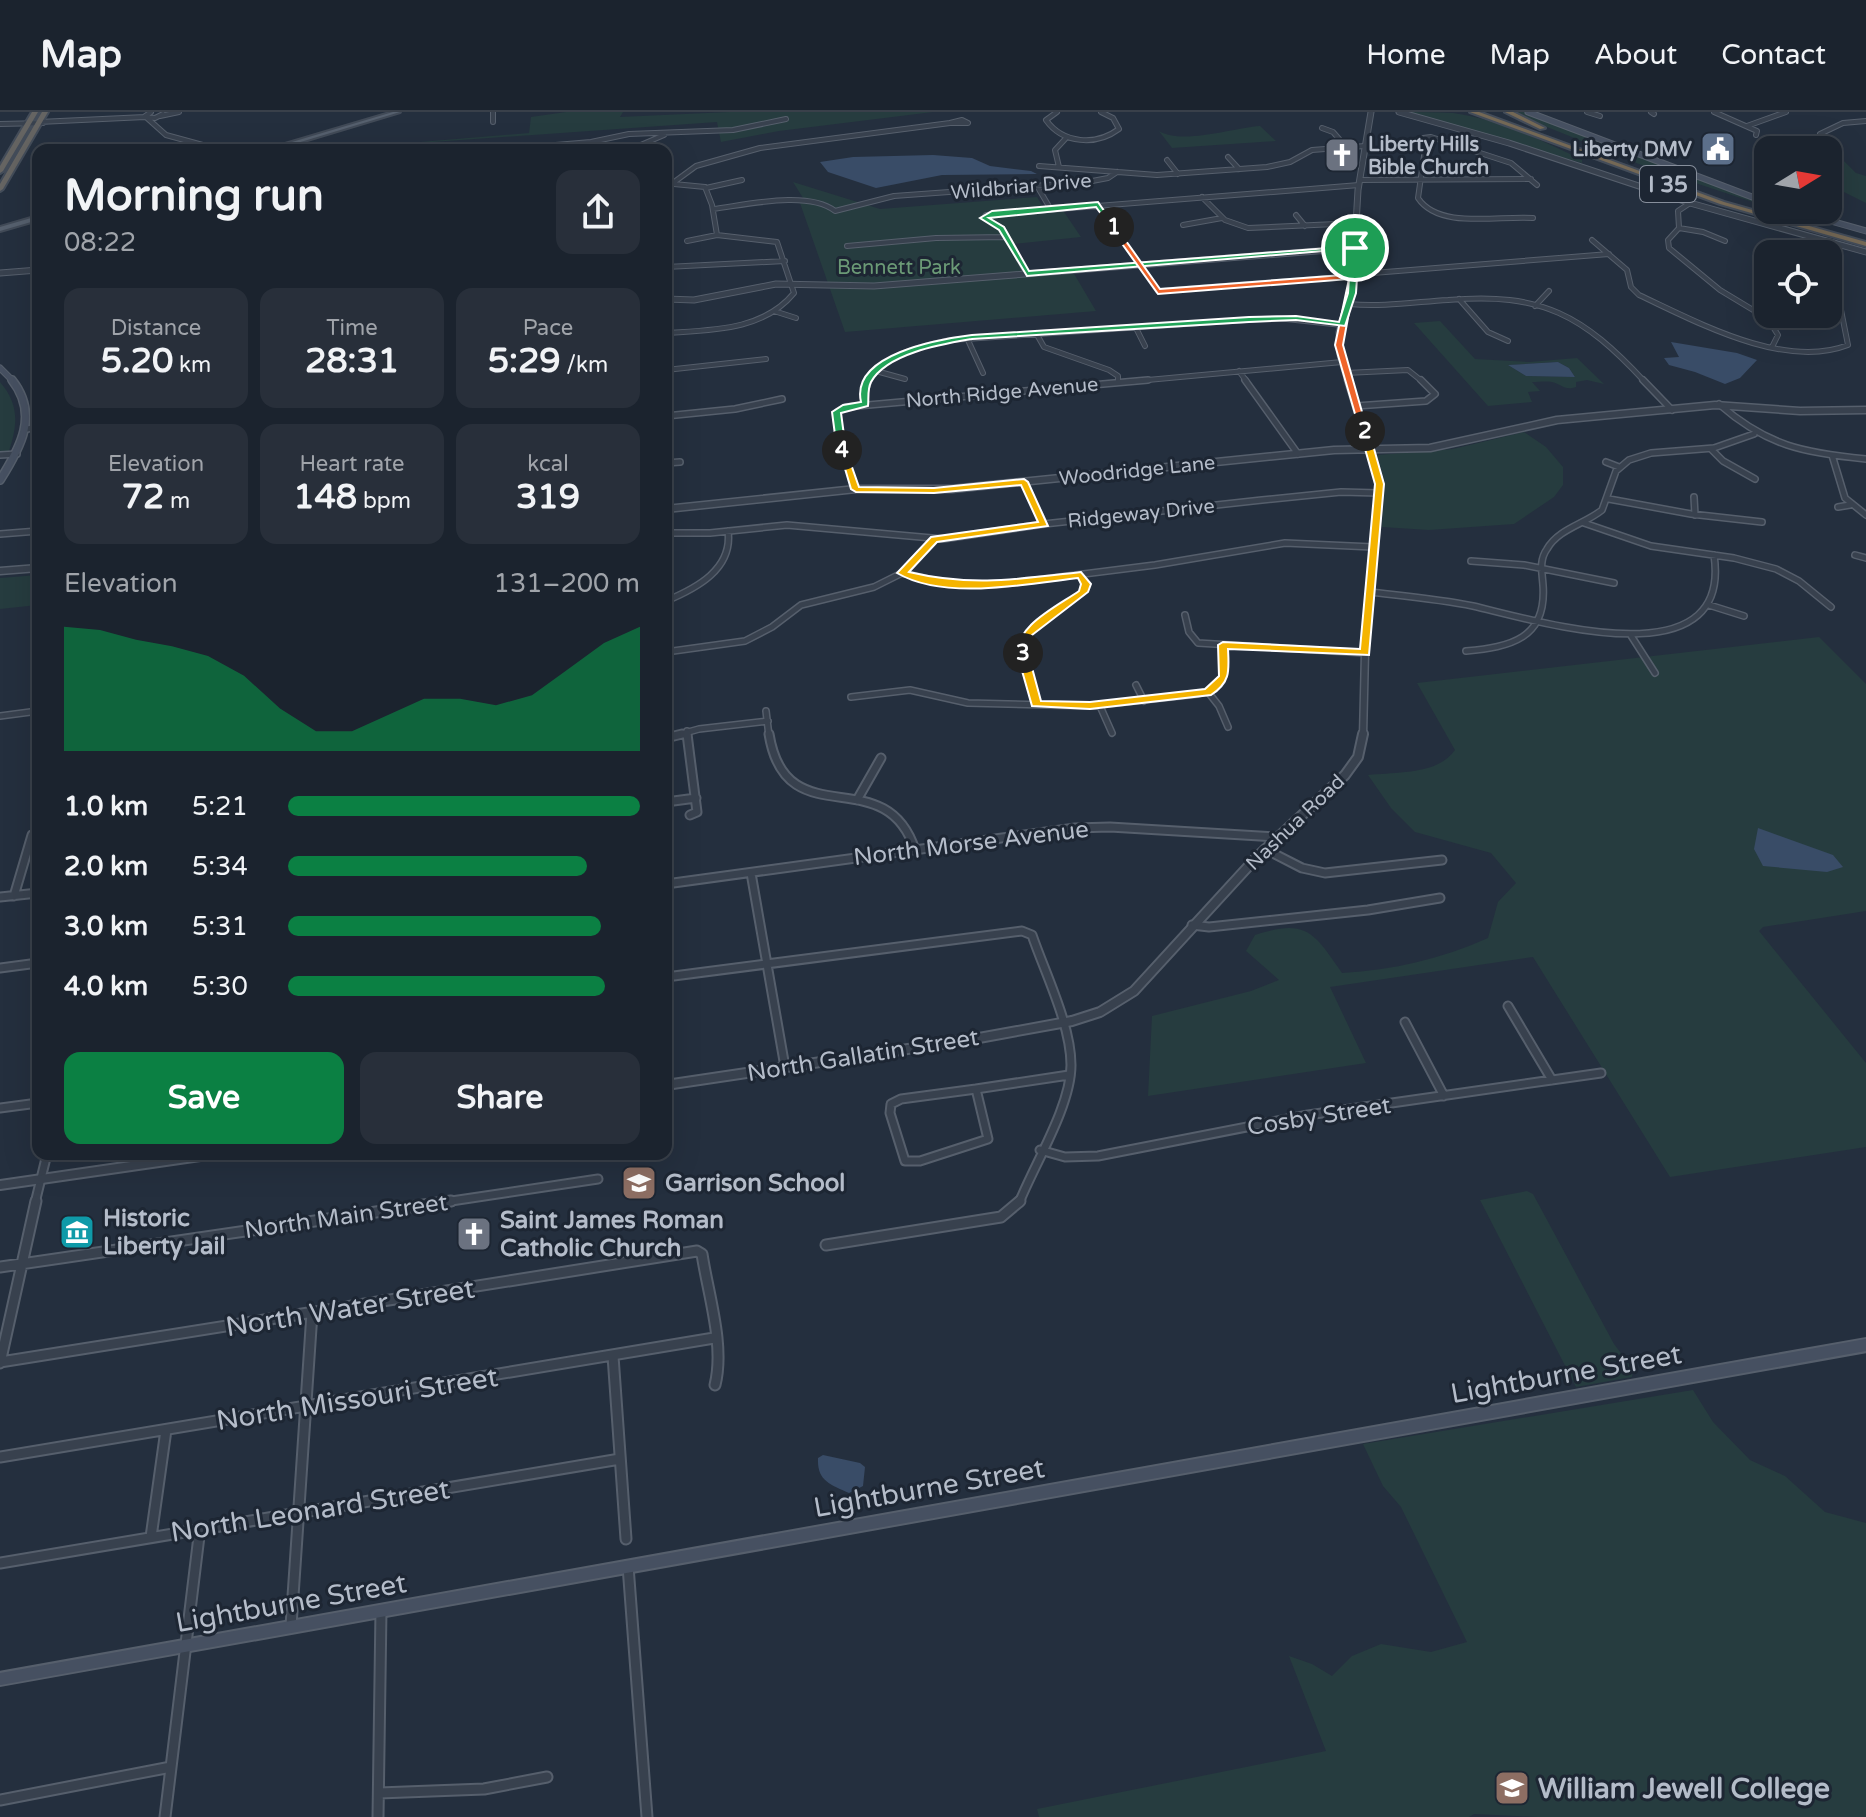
<!DOCTYPE html>
<meta charset="utf-8">
<style>
:root{--surface:#1b232e;--page:#282f3a;--text:#f1f3f6;--muted:#a0a4aa;--line:#39404a;--accent:#0b8043}
body{margin:0;font-family:"Varela Round",sans-serif;background:var(--page);color:var(--text);height:100vh;display:flex;flex-direction:column;font-size:30px;white-space:nowrap}
*{box-sizing:border-box;margin:0}
p{font-size:26px;color:var(--muted)}
.icon{flex:none;width:44px;height:44px;fill:none;stroke:currentColor;stroke-width:2;stroke-linecap:round;stroke-linejoin:round}
.map{position:relative;flex:1;overflow:hidden}
.side{position:absolute;left:32px;top:32px;width:640px;height:1016px;display:flex;flex-direction:column;background:var(--surface);border-radius:16px;box-shadow:0 8px 32px #0002,0 0 0 2px var(--line)}
.side>*{flex:none}
.needle{width:52px;rotate:79deg}
.tools{position:absolute;left:1754px;top:24px;display:grid;gap:16px}
.tools a{display:grid;place-items:center;width:88px;height:88px;border-radius:16px;background:var(--surface);box-shadow:0 8px 32px #0002,0 0 0 2px var(--line);font-size:40px}
.pin{position:absolute;display:grid;place-items:center;width:68px;height:68px;color:#fff;margin:-34px;border:4px solid #fff;border-radius:50%;box-shadow:0 2px 8px #0007}
.km{position:absolute;width:40px;height:40px;margin:-20px;border-radius:50%;background:#222;color:#fff;font-size:22px;line-height:40px;text-align:center}
.round{display:grid;place-items:center;flex:none;width:84px;height:84px;border-radius:16px;background:var(--page)}
.overview{display:flex;align-items:center;justify-content:space-between;height:136px;padding:0 32px}
h1{font-size:44px;font-weight:700;line-height:60px}
.metrics{display:grid;grid-template-columns:repeat(3,1fr);gap:12px;height:136px;padding:8px 32px}
.metrics div{display:grid;align-content:center;border-radius:16px;background:var(--page);text-align:center}
.metrics b{font-size:34px;font-weight:700}
.metrics small{font-size:22px;font-weight:400}
.metrics p{font-size:22px}
.chart{height:224px;padding:16px 32px}
.chart p{display:flex;justify-content:space-between}
.chart svg{width:100%;height:144px;margin-top:8px;fill:var(--accent);opacity:.7}
.cta{display:flex;gap:16px;margin-top:auto;padding:16px 32px}
.cta a{flex:1;height:92px;border-radius:16px;background:var(--accent);color:#fff;font-size:32px;font-weight:700;line-height:92px;text-align:center}
.cta a+a{background:var(--page);color:var(--text)}
ul{padding:0 32px;list-style:none;font-size:26px}
li{display:grid;grid-template-columns:128px 96px 1fr;align-items:center;height:60px}
li i{height:20px;border-radius:10px;background:var(--accent)}
header{display:flex;align-items:center;gap:48px;box-sizing:border-box;height:112px;padding:0 40px;background:var(--surface);border-bottom:2px solid var(--line)}
header strong{font-size:38px}
nav{display:flex;gap:44px;margin-inline-start:auto;font-size:28px}
.map>svg:first-child{display:block}
</style>
<header>
<strong>Map</strong>
<nav><a>Home</a><a>Map</a><a>About</a><a>Contact</a></nav>
</header>
<div class="map">
<svg width="1866" height="1705" viewBox="0 0 1866 1705">
<rect width="100%" height="100%" fill="#242f3e"/>
<path fill="#263c3f" fill-rule="evenodd" d="M566,0H623L620,5L729,0H933L779,19L721,30L717,10L361,35L529,21L531,5Z
M1403,0C1419,0 1437,0 1453,1C1497,7 1542,28 1582,48V51Z
M1510,0H1524L1768,92V95L1644,54Z
M1260,14L1276,29L1172,36L1159,19C1182,33 1233,16 1260,14Z
M1842,47L1856,61L1866,64V91L1828,72V48Z
M793,70L880,97L1037,85L1045,98L1062,97L1081,125L1013,132L1030,164L1073,160L1096,199L845,220L800,91L803,86Z
M1440,209L1475,247L1529,250L1577,246L1604,272L1587,268L1576,270V275C1564,279 1562,272 1552,270C1546,269 1538,270 1532,270L1540,279L1528,280L1532,290L1488,294L1414,211ZM1558,250L1569,256L1575,265L1526,264L1508,253Z
M0,270C19,292 18,312 9,339L0,340Z
M1524,320L1546,335L1563,355V373L1554,385L1514,412L1429,418L1382,415L1385,370L1377,343L1453,337Z
M38,463L33,491L38,493L0,497V466Z
M1819,525L1866,572V799L1763,815L1759,819L1866,951V1035L1670,1065L1533,845L1330,875L1366,951L1148,984L1152,904L1251,879L1279,868L1246,839L1255,823C1307,806 1314,821 1342,861C1393,858 1441,847 1488,826L1498,790L1516,771L1491,741L1415,720L1391,696L1368,663C1396,660 1438,663 1455,638L1417,571Z
M1527,1079L1533,1082L1614,1232L1633,1257L1632,1265L1576,1275L1480,1088Z
M1693,1278L1713,1310L1750,1348L1785,1364L1825,1400L1866,1411V1705H1538L1474,1702L1469,1705H1039L1037,1697L1326,1639L1289,1544L1312,1552L1332,1564L1352,1544L1381,1532L1431,1540L1467,1530L1401,1395L1383,1374L1363,1332Z"/>
<path fill="#394c67" d="M933,43L972,46L990,54L1031,59L1037,62L942,63L876,76L828,60L820,50L853,45Z
M1671,230L1737,241L1757,248L1740,266L1725,272L1695,260L1669,253L1664,246L1679,245Z
M1558,250L1569,256L1575,265L1526,264L1508,253Z
M1758,716L1833,743L1843,755L1827,760L1763,754L1754,737Z
M823,1343L860,1351L865,1355L863,1374L849,1381C830,1372 817,1369 818,1346Z"/>
<g fill="none" stroke-linecap="round" stroke-linejoin="round">
<defs>
<path id="minor-far3" d="M151,0L144,5L155,6L163,2
M493,0V10
M1057,0L1046,8C1063,32 1096,34 1119,17L1113,6L1101,0
M1587,0L1600,4
M1651,0L1654,2
M1714,0L1757,19L1756,23
M160,4L179,0
M147,6L166,23L221,38
M962,8L968,11H950Z
M39,10L145,5
M0,12L43,11
M1747,14L1786,0
M1322,16L1333,20L1347,36
M1820,22L1843,11L1866,9
M495,38L591,30L629,22L733,18L786,7
M629,38L664,23
M1228,45L1239,57
M1167,48L1178,62
M1039,54L1157,63L1267,55L1290,50L1312,38L1365,34
M1059,55L1055,38L1067,25
M1360,68L1531,67
M674,72L705,75L712,93L717,123
M1037,74L1050,96
M666,76L696,54L760,36L950,11
M706,76L742,68
M1202,85L1225,108L1248,116L1358,111
M1690,91L1678,99L1679,116L1668,128L1669,136L1720,178L1768,207L1778,223L1772,235
M1098,93L1158,179L1353,164
M713,97C746,93 808,78 835,99L894,84L1087,70L1108,66L1117,60
M1296,103L1305,114
M1533,106C1500,103 1439,118 1418,86L1426,30L1423,26L1431,25L1511,51L1537,73
M1183,113L1222,106
M1679,116L1703,120L1725,129
M1592,128L1627,158L1631,175L1639,183C1697,210 1784,258 1848,233L1838,183L1828,160
M847,134L936,126L1006,125
M1799,140L1814,142
M1820,142L1830,130
M666,155L785,149
M1353,160L1373,161L1609,142
M1027,162L1002,116L984,106L986,103L1359,73
M1459,187L1488,220L1508,229
M1349,192C1383,195 1415,190 1448,188C1542,180 1583,203 1645,270
M1535,194L1549,179
M774,199L796,206
M1136,216L1145,234
M666,221C711,218 763,219 794,181L777,130L717,123L687,129
M1036,221L1044,235L1109,258L1118,264V270
M967,226L983,261
M666,258L766,247
M876,259L905,267
M1239,259L1247,270
M1346,261L1408,258L1423,270
M868,270C884,242 921,234 950,228L1277,206L1342,213
M1126,270L1342,250"/>
<path id="minor-far2" d="M1245,268L1298,342
M1643,268L1672,298
M865,292V278L869,268
M1719,292C1767,334 1804,341 1866,347
M1356,294L1426,289L1435,282L1421,268
M666,304L735,297L782,287
M27,317L38,315
M1711,337L1723,349L1755,367
M0,343L17,342
M1832,343L1845,386L1866,403
M1606,350L1619,355
M666,351L680,350
M1024,370L1044,412
M856,377L844,345L836,306L837,300L846,295L1148,268
M1694,385L1695,403
M1609,387L1691,402L1762,410
M1838,395L1850,393
M1584,411L1651,434L1734,446L1776,457L1799,469L1831,495
M666,421H710L787,413L943,427L1044,412L1262,388L1341,380L1379,381
M0,422L38,419
M1855,443L1866,446
M1471,449L1524,453L1614,471
M902,461L950,472L996,473L1155,453L1285,431L1373,435
M1370,480C1404,484 1439,487 1473,494C1538,509 1733,570 1714,443
M666,489C697,476 733,457 728,419
M1709,493L1744,504
M1185,503L1189,520L1198,531L1365,541
M1630,522L1655,561
M1466,539C1510,535 1547,527 1543,473C1542,460 1539,448 1547,437C1558,417 1585,412 1602,398L1616,359L1629,348L1651,341L1714,336L1754,322
M666,540L745,529L772,515L801,493L874,475L902,461L934,427
M1136,573L1144,589
M1208,580L1219,594L1228,615
M851,585L910,578L968,591L1090,594L1198,582L1214,577L1222,569L1223,533
M1036,592L1023,531L1032,517L1083,480L1086,472L1081,463
M1100,594L1112,621
M766,599L769,624
M0,604L38,599
M687,619L688,624
M674,624L699,617L768,609"/>
<path id="minor-far1" d="M687,622L697,700L690,703
M769,622C786,727 885,646 915,738
M666,626L682,622
M857,688L881,646
M666,690L696,686
M1265,737L1302,756L1325,761L1442,748
M751,761L785,955
M666,772L1075,716L1110,715L1278,725
M14,784L32,723L38,722
M0,785L38,781
M1192,813L1209,815L1368,798L1440,786
M0,856L38,851
M666,865L1022,819L1032,823C1045,861 1071,913 1071,953C1071,994 1035,1051 1019,1091
M1508,894L1552,968
M1405,910L1444,984
M976,977L988,1027L920,1049H905L890,1001L891,992L901,987Z
M976,977L1069,963
M0,996L38,991
M1040,1038L1065,1045L1098,1044L1308,1003L1601,961
M35,1091L47,1042
M438,1091L598,1067"/>
<path id="minor" d="M826,1133L1001,1105L1020,1089
M0,1155L451,1089
M613,1244L626,1427
M0,1250L697,1139L702,1142C708,1182 725,1233 715,1273
M0,1251L36,1089
M0,1345L714,1226
M151,1425L166,1318
M0,1451L620,1347
M628,1454L647,1705
M291,1514L312,1201
M379,1681L484,1677L547,1665
M0,1688L171,1655
M165,1705L200,1416
M378,1705L381,1498"/>
<path id="tertiary-far2" d="M1399,0L1509,31L1690,91L1866,140
M0,161L38,158
M666,187L694,188L776,172L874,174L1355,136
M1348,270L1340,243L1339,220L1352,181L1358,78L1371,0"/>
<path id="tertiary-far1" d="M1348,268L1380,372L1365,541L1363,624
M666,397L856,377H952L1334,338L1430,336L1557,308L1715,293L1800,299L1866,298
M0,459L38,456"/>
<path id="tertiary" d="M666,973L968,928L1072,909L1100,900L1134,879L1256,746L1345,663L1358,645L1363,622
M0,1073L214,1042"/>
<path id="secondary-far2" d="M1528,0L1768,91
M1792,98L1866,119
M0,256L14,270"/>
<path id="secondary-far1" d="M0,368C21,335 39,302 12,268"/>
<path id="secondary" d="M0,1567L1866,1233"/>
<path id="primary" d="M393,0H400L274,38H265Z
M38,104V108L0,119V115Z"/>
<path id="trunk" d="M32,0H38L3,59L0,61V54Z
M42,0H48L3,77L0,79V72Z"/>
<path id="motorway" d="M1470,0H1479L1724,90L1866,130V134L1720,92Z
M1505,0H1513L1545,16L1540,17Z"/>
</defs>
<use href="#minor-far3" stroke="#565f6c" stroke-width="6"/>
<use href="#minor-far2" stroke="#565f6c" stroke-width="8"/>
<use href="#minor-far1" stroke="#565f6c" stroke-width="11"/>
<use href="#minor" stroke="#565f6c" stroke-width="13"/>
<use href="#tertiary-far2" stroke="#565f6c" stroke-width="7"/>
<use href="#tertiary-far1" stroke="#565f6c" stroke-width="9"/>
<use href="#tertiary" stroke="#565f6c" stroke-width="12"/>
<use href="#secondary-far2" stroke="#565f6c" stroke-width="7"/>
<use href="#secondary-far1" stroke="#565f6c" stroke-width="10"/>
<use href="#secondary" stroke="#565f6c" stroke-width="16"/>
<use href="#primary" stroke="#414a57" stroke-width="4"/>
<use href="#trunk" stroke="#434c59" stroke-width="4"/>
<use href="#motorway" stroke="#434c59" stroke-width="4"/>
<use href="#minor-far3" stroke="#38414e" stroke-width="4"/>
<use href="#minor-far2" stroke="#38414e" stroke-width="5"/>
<use href="#minor-far1" stroke="#38414e" stroke-width="7"/>
<use href="#minor" stroke="#38414e" stroke-width="9"/>
<use href="#tertiary-far2" stroke="#38414e" stroke-width="5"/>
<use href="#tertiary-far1" stroke="#38414e" stroke-width="6"/>
<use href="#tertiary" stroke="#38414e" stroke-width="8"/>
<use href="#secondary-far2" stroke="#465061" stroke-width="5"/>
<use href="#secondary-far1" stroke="#465061" stroke-width="7"/>
<use href="#secondary" stroke="#465061" stroke-width="12"/>
<use href="#primary" fill="#56606e" fill-rule="evenodd"/>
<use href="#trunk" fill="#656462" fill-rule="evenodd"/>
<use href="#motorway" fill="#746855" fill-rule="evenodd"/>
</g>
<path fill="#22a559" stroke="#fff" stroke-width="2" d="M1098,90L1116,116H1111L1096,95L989,106L1004,115L1029,159L1355,134L1359,136L1027,164L999,118L980,106L992,99Z"/>
<path fill="#f0652b" stroke="#fff" stroke-width="2" d="M1114,112L1160,177L1356,162L1343,233L1368,321L1360,319L1335,233L1349,167L1158,182L1110,115Z"/>
<path fill="#f5b400" stroke="#fff" stroke-width="2" d="M1365,317L1369,319L1384,372L1369,543L1228,537C1229,558 1231,570 1211,583L1090,597L1032,594L1017,541L1023,538L1028,541L1041,589L1090,590L1205,577L1219,564L1218,533L1223,530L1360,537L1375,372L1360,319Z"/>
<path fill="#f5b400" stroke="#fff" stroke-width="2" d="M839,336L846,338L859,375L934,376L1024,367L1028,370L1048,414L937,430L909,460C972,475 1019,467 1081,460L1091,472L1088,480L1032,523L1028,541L1019,544C1012,515 1058,494 1079,479L1081,472L1078,466C1026,472 945,489 897,461L931,425L1038,410L1021,373L934,381L856,380L851,377Z"/>
<path fill="#22a559" stroke="#fff" stroke-width="2" d="M1355,134L1359,136L1356,181L1345,214L1296,208L1249,210L972,227C943,232 887,241 871,270C867,278 869,287 868,294L841,301L846,338L842,340L837,338L832,300L843,293L861,290C850,242 940,227 972,223L1249,205L1296,204L1339,210L1348,181L1351,136Z"/>
<defs>
<symbol id="civic-square" viewBox="-11 -11 22 22"><rect x="-9" y="-9" width="18" height="18" rx="4" fill="#5c6f8a" stroke="#1d2633"/><path d="M-.6-6.5H3V-4.5H.6V-3L4-1V1h2V6H-6V1h2V-1L-.6-3ZM-1.2 2.5V6h2.4V2.5Z" fill="#fff"/></symbol>
<symbol id="church-square" viewBox="-11 -11 22 22"><rect x="-9" y="-9" width="18" height="18" rx="4" fill="#6b7280" stroke="#1d2633"/><path d="M-1.2-6h2.4v3.5h3.3v2.4h-3.3V6h-2.4V-.1h-3.3v-2.4h3.3Z" fill="#fff"/></symbol>
<symbol id="school-square" viewBox="-11 -11 22 22"><rect x="-9" y="-9" width="18" height="18" rx="4" fill="#8d6e63" stroke="#1d2633"/><path d="M0-5L7-2L0 1L-7-2ZM-4 1L0 2.5L4 1V4Q0 6-4 4Z" fill="#fff"/></symbol>
<symbol id="museum-square" viewBox="-11 -11 22 22"><rect x="-9" y="-9" width="18" height="18" rx="4" fill="#0f9aa8" stroke="#1d2633"/><path d="M0-6L6-3V-2H-6V-3ZM-5-1h2V3h-2ZM-1-1h2V3h-2ZM3-1h2V3H3ZM-6 4H6V6H-6Z" fill="#fff"/></symbol>
<symbol id="university-square" viewBox="-11 -11 22 22"><rect x="-9" y="-9" width="18" height="18" rx="4" fill="#8d6e63" stroke="#1d2633"/><path d="M0-5L7-2L0 1L-7-2ZM-4 1L0 2.5L4 1V4Q0 6-4 4Z" fill="#fff"/></symbol>
</defs>
<g fill-rule="evenodd">
<use href="#civic-square" x="1698" y="17" width="40" height="40"/>
<use href="#church-square" x="1322" y="23" width="40" height="40"/>
<use href="#school-square" x="619" y="1051" width="40" height="40"/>
<use href="#museum-square" x="57" y="1100" width="40" height="40"/>
<use href="#church-square" x="454" y="1102" width="40" height="40"/>
<use href="#university-square" x="1492" y="1656" width="40" height="40"/>
</g>
<g text-anchor="middle" stroke-width="6" stroke-linejoin="round" paint-order="stroke">
<g font-size="20" font-weight="bold" fill="#b4bcc9" stroke="#1d2633" text-anchor="start">
<text x="1368" y="39">Liberty Hills<tspan x="1368" dy="23">Bible Church</tspan></text>
<text x="1692" y="44" text-anchor="end">Liberty DMV</text>
</g>
<g font-size="20" fill="#b4bcc9" stroke="#1d2633">
<text transform="translate(1021 74) rotate(-5)" y="7">Wildbriar Drive</text>
<text transform="translate(1002 280) rotate(-5)" y="7">North Ridge Avenue</text>
<text transform="translate(1137 358) rotate(-6)" y="7">Woodridge Lane</text>
<text transform="translate(1141 401) rotate(-6)" y="7">Ridgeway Drive</text>
<text transform="translate(1295 710) rotate(-44)" y="7">Nashua Road</text>
</g>
<g font-size="20" fill="#6b9a76" stroke="#1d2633">
<text x="899" y="162">Bennett Park</text>
</g>
<rect fill="#1d2633" stroke="#878f9c" stroke-width="2" x="1640" y="54" width="56" height="36" rx="6"/>
<g font-size="22" font-weight="bold" fill="#b4bcc9">
<text x="1668" y="80">I 35</text>
</g>
<g font-size="24" fill="#b4bcc9" stroke="#1d2633">
<text transform="translate(971 731) rotate(-7)" y="8">North Morse Avenue</text>
<text transform="translate(863 943) rotate(-9)" y="8">North Gallatin Street</text>
<text transform="translate(1319 1004) rotate(-9)" y="8">Cosby Street</text>
<text transform="translate(346 1104) rotate(-8)" y="8">North Main Street</text>
</g>
<g font-size="24" font-weight="bold" fill="#b4bcc9" stroke="#1d2633" text-anchor="start">
<text x="665" y="1079">Garrison School</text>
<text x="103" y="1114">Historic<tspan x="103" dy="28">Liberty Jail</tspan></text>
<text x="500" y="1116">Saint James Roman<tspan x="500" dy="28">Catholic Church</tspan></text>
</g>
<g font-size="28" fill="#b4bcc9" stroke="#1d2633">
<text transform="translate(350 1195) rotate(-9)" y="10">North Water Street</text>
<text transform="translate(1566 1261) rotate(-10)" y="10">Lightburne Street</text>
<text transform="translate(357 1286) rotate(-9)" y="10">North Missouri Street</text>
<text transform="translate(929 1375) rotate(-10)" y="10">Lightburne Street</text>
<text transform="translate(310 1398) rotate(-9)" y="10">North Leonard Street</text>
<text transform="translate(291 1490) rotate(-10)" y="10">Lightburne Street</text>
</g>
<g font-size="28" font-weight="bold" fill="#b4bcc9" stroke="#1d2633" text-anchor="start">
<text x="1538" y="1686">William Jewell College</text>
</g>
</g>
</svg>
<div class="tools">
<a><svg class="needle" viewBox="-14 -14 28 28"><path d="M0-13l5 13h-10z" fill="#e53935"/><path d="M0 13l5-13h-10z" fill="#a0a4aa"/></svg></a>
<a><svg class="icon" aria-label="locate" viewBox="0 0 24 24"><circle cx="12" cy="12" r="6"/><path d="M12 2v4M12 18v4M2 12h4M18 12h4"/></svg></a>
</div>
<div class="pin" style="left:1355px;top:136px;background:#1e9e55"><svg class="icon" aria-label="arrive" viewBox="0 0 24 24"><path d="M6 21V4h12l-3 4 3 4H6"/></svg></div>
<b class="km" style="left:1114px;top:115px">1</b>
<b class="km" style="left:1365px;top:319px">2</b>
<b class="km" style="left:1023px;top:541px">3</b>
<b class="km" style="left:842px;top:338px">4</b>
<section class="side">
<div class="overview"><div><h1>Morning run</h1><p>08:22</p></div><a class="round"><svg class="icon" aria-label="share" viewBox="0 0 24 24"><path d="M12 15V3M7 8l5-5 5 5M5 13v7h14v-7"/></svg></a></div>
<div class="metrics">
<div><p>Distance</p><b>5.20<small> km</small></b></div>
<div><p>Time</p><b>28:31</b></div>
<div><p>Pace</p><b>5:29<small> /km</small></b></div>
</div>
<div class="metrics">
<div><p>Elevation</p><b>72<small> m</small></b></div>
<div><p>Heart rate</p><b>148<small> bpm</small></b></div>
<div><p>kcal</p><b>319</b></div>
</div>
<div class="chart"><p><span>Elevation</span>131–200 m</p>
<svg viewBox="0 0 160 44" preserveAspectRatio="none"><path d="M0 44V6L10 7L20 10L30 12L40 15L50 21L60 31L70 38L80 38L90 33L100 28L110 28L120 30L130 27L140 19L150 11L160 6V44z"/></svg>
</div>
<ul>
<li><b>1.0 km</b>5:21<i style="width:100%"></i></li>
<li><b>2.0 km</b>5:34<i style="width:85%"></i></li>
<li><b>3.0 km</b>5:31<i style="width:89%"></i></li>
<li><b>4.0 km</b>5:30<i style="width:90%"></i></li>
</ul>
<div class="cta"><a>Save</a><a>Share</a></div>
</section>
</div>
